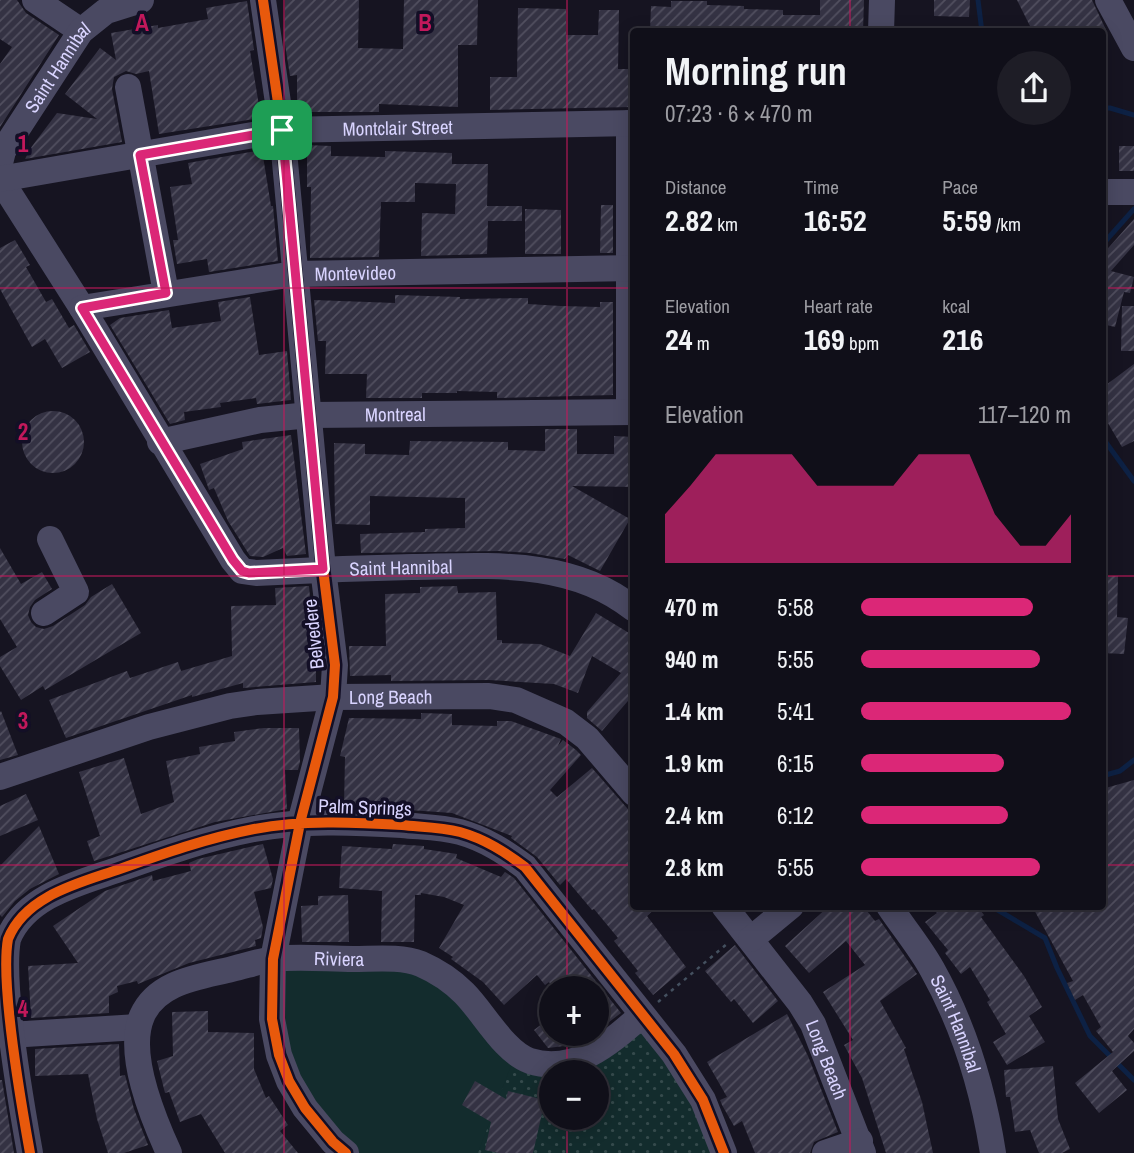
<!DOCTYPE html>
<meta charset="utf-8">
<style>
:root{--surface:#100f19;--page:#1e1d26;--text:#f1f3f6;--muted:#9c9ca2;--line:#302f38;--accent:#db2777}
body{margin:0;font-family:"Archivo Narrow",sans-serif;background:var(--page);color:var(--text);height:100vh;display:flex;flex-direction:column;font-size:26px;white-space:nowrap}
*{box-sizing:border-box;margin:0}
p{font-size:23px;color:var(--muted)}
.icon{flex:none;width:38px;height:38px;fill:none;stroke:currentColor;stroke-width:2;stroke-linecap:round;stroke-linejoin:round}
.map{position:relative;flex:1;overflow:hidden}
.panel{position:absolute;left:630px;top:28px;width:476px;height:882px;display:flex;flex-direction:column;background:var(--surface);border-radius:7px;box-shadow:0 4px 18px #0003,0 0 0 2px var(--line)}
.panel>*{flex:none}
.fabs{position:absolute;left:539px;top:976px;display:grid;gap:14px}
.fabs a{display:grid;place-items:center;width:70px;height:70px;border-radius:50%;background:var(--surface);box-shadow:0 4px 18px #0003,0 0 0 2px var(--line);font-size:35px}
.pin{position:absolute;display:grid;place-items:center;width:60px;height:60px;color:#fff;margin:-30px;border-radius:14px;box-shadow:0 4px 10px #0006}
.round{display:grid;place-items:center;flex:none;width:74px;height:74px;border-radius:37px;background:var(--page)}
.overview{display:flex;align-items:center;justify-content:space-between;height:119px;padding:0 35px}
h1{font-size:38px;font-weight:700;line-height:52px}
.stats{display:grid;grid-template-columns:repeat(3,1fr);gap:10px;height:119px;padding:7px 35px}
.stats div{display:grid;align-content:center}
.stats b{font-size:30px;font-weight:700}
.stats small{font-size:19px;font-weight:400}
.stats p{font-size:19px}
.chart{height:196px;padding:14px 35px}
.chart p{display:flex;justify-content:space-between}
.chart svg{width:100%;height:126px;margin-top:7px;fill:var(--accent);opacity:.7}
ul{padding:0 35px;list-style:none;font-size:23px}
li{display:grid;grid-template-columns:112px 84px 1fr;align-items:center;height:52px}
li i{height:18px;border-radius:9px;background:var(--accent)}
.map>svg:first-child{display:block}
</style>
<div class="map">
<svg width="1134" height="1153" viewBox="0 0 1134 1153">
<defs>
<pattern id="grass-dots" width="8" height="8" patternUnits="userSpaceOnUse" patternTransform="scale(1.75)"><rect width="8" height="8" fill="#132c2d"/><path d="M2 2h.1M6 6h.1" fill="none" stroke="#354a4c" stroke-width="1.8" stroke-linecap="round"/></pattern>
<pattern id="building-hatch" width="6" height="6" patternUnits="userSpaceOnUse" patternTransform="scale(1.75)"><rect width="6" height="6" fill="#343243"/><path d="M-1 1l2-2M0 6l6-6M5 7l2-2" fill="none" stroke="#514f5f"/></pattern>
</defs>
<rect width="100%" height="100%" fill="#161421"/>
<path fill="url(#grass-dots)" fill-rule="evenodd" d="M385,965L534,1070L642,1029L688,1074L715,1153H350ZM551,1073H597V1118H551Z"/>
<path fill="#132c2d" d="M385,965L439,983L473,1019L487,1044L512,1063L478,1153H349L292,1079L279,967Z"/>
<g fill="none" stroke-linecap="round" stroke-linejoin="round">
<path stroke="#0d2144" stroke-width="5" d="M978,0L982,32
M1102,108H1110L1134,115
M1102,245L1134,209
M1102,437L1134,481
M1102,776L1120,771L1134,760
M991,906L1045,938L1057,968L1090,1036L1134,1080"/>
</g>
<path fill="url(#building-hatch)" d="M0,0H17L26,13L59,35L0,127V64L12,47L0,39Z
M285,0H359L358,48L403,49L404,0H478L477,45H458V107L379,104V112H297V75L290,76L284,38Z
M820,0H864L863,32H650L651,6L671,7V1H707V5L744,6V9L783,10V15H820Z
M934,0H970L969,17L934,16Z
M1017,0H1092L1107,32H1033Z
M247,1L254,50L250,51L261,118L159,134L149,71L136,74L126,71L114,77L112,89L122,142L25,159L30,149L57,113L97,119L65,94L100,48L116,60L111,33L158,25V28L208,19L206,8Z
M518,8L566,9V35H598L599,10H619L618,69H632V107L490,110V77H517Z
M307,145L331,146V156L385,157V151L452,153V164H488L487,206H522V221H488L487,254L421,256L422,213L455,214L456,184L415,183V202H381L379,257L310,258L311,187H307Z
M1119,146H1134V171H1119Z
M262,150L271,206H273L278,261L209,272L207,259L177,264L173,240H178L170,187L192,184L188,163Z
M601,205H613V253H600Z
M525,209L561,210V254H525Z
M1134,219V245L1111,271L1134,277L1130,293L1124,292L1115,327L1102,324V285L1107,270L1102,262V255Z
M15,240L30,265L26,267L46,302L52,299L69,328L74,325L90,352L62,368L45,339L32,347L0,289V248Z
M395,295L460,297V299L528,298V304L561,306L600,307V302H613V395L497,398V392L457,391V393H422V398H366L367,374H325L326,341H318L314,300L395,303Z
M250,297L259,355L287,351L291,400L257,404L256,398L220,403L221,407L184,412L185,420L170,424L110,325L120,318L169,310L172,328L221,321L218,302Z
M1122,306H1134V351H1121Z
M1134,364V441L1122,447L1102,413V388Z
M22 442a31 31 0 1 1 62 0a31 31 0 1 1-62 0Z
M545,429H577V454H614V436L634,437V487L572,486L630,519L600,571L568,555L565,559L530,553L499,551L361,553L360,534L425,532V529L465,528V498L370,496V525L335,524L334,443L365,444V454L409,455L410,441L508,442V450L545,451Z
M291,435L306,554L287,556L283,548L263,557L250,556L228,521L214,488L209,490L208,487L200,464L243,449L242,442Z
M0,548L21,584L42,572L52,589L35,600L30,607L28,615L31,622L36,627L44,629L53,626L85,605L91,597L112,584L141,633L45,690L43,686L21,700L0,666V657L17,647L0,619Z
M1102,576H1118L1117,617L1128,618L1124,654L1102,653Z
M309,586L314,641H316V682L243,688V683L192,697V695L66,738L49,700L127,671L130,678L178,662L181,671L232,656L231,606L276,605L275,588Z
M457,586L458,593L496,592L497,640H502V643L540,644L570,656L596,613L634,636V694L602,731L587,718V712L621,673L592,656L578,693L554,684L489,680L391,681V675L350,676L349,646H386L385,594L420,593V587Z
M1,711L18,755L0,760V712Z
M421,713L452,714V725L497,726V721H511L561,739L558,746L563,740L576,750L581,755L550,790L557,797L592,768L634,816V906H658L647,916L686,967L653,995L635,973L638,971L614,941L618,938L594,909L592,910L566,879L560,885L537,857L511,838L512,836L452,813L409,810L410,803H371V808L344,807L345,757L340,756L349,718L421,719Z
M264,728H299L300,762L298,770H285L287,809L215,822L94,861L87,841L100,836L79,772L124,758L141,814L174,802L166,761L200,754L199,747L235,741L234,732Z
M1134,780V1029L1128,1036L1134,1043V1051L1112,1071L1127,1090L1099,1113L1075,1083L1113,1052L1096,1031L1101,1027L1083,995L1075,1000L1067,983L1073,981L1032,906H1102V789Z
M26,794L38,820L0,836V806Z
M39,826L59,874L30,889L15,901L2,917L0,915V866Z
M263,844L273,879L271,888L254,892L263,927L261,938L255,940L256,946L189,963L138,984L137,981L117,986L118,992L109,996V1013L31,1018L28,966L78,963L53,926L105,891L152,875L153,881L191,871L189,863L198,859Z
M393,844L424,846V849L457,854L456,858L501,877L505,872L514,878L621,1013L597,1031V989H554L549,982L545,985L537,975L504,1005L483,982L451,959L453,957L439,948L464,905L444,897L421,893V895H415L414,942H381L382,891L339,888L342,846L392,849Z
M348,895L349,942H302L301,906L318,905V896Z
M829,906H863L875,921L879,919L917,974L880,1001L906,1048L904,1049L922,1102L933,1153H886L862,1078L844,1045L853,1040L823,992L865,965L846,941L809,973L785,946Z
M931,906H977L984,915L981,917L1024,976L1042,1007L1029,1016L1045,1042L1007,1065L993,1042L1006,1034L987,1002L990,1000L970,967L961,974L945,953L948,950L925,922L937,913Z
M735,945L778,1001L753,1023L734,999L731,1002L705,971Z
M208,1011V1032L254,1033V1069L266,1098L269,1096L288,1125L280,1131L298,1153H225L201,1114L180,1122L169,1092L165,1093L157,1061L173,1056L172,1012Z
M787,1014L808,1056L838,1132L814,1142L810,1153H755L742,1121L734,1126L722,1105L720,1100L727,1097L707,1062Z
M551,1017V1034H592L572,1045L548,1048L534,1030Z
M119,1044L120,1076L125,1075L134,1109L148,1145L124,1153H108L97,1119L88,1074L35,1076V1049Z
M1053,1066L1058,1119L1070,1149L1062,1153H1039L1030,1130L1015,1132L1010,1097H1006L1004,1070Z
M0,1080H2L14,1153H0Z
M475,1081L506,1099L508,1091L545,1100L533,1153H498L485,1150L491,1122L462,1105Z"/>
<g fill="none" stroke-linecap="round" stroke-linejoin="round">
<path stroke="#44505f" stroke-width="2.5" stroke-dasharray="3.5 5" stroke-linecap="butt" d="M658,1002L728,943"/>
<g stroke="#4a4962" stroke-width="26">
<path d="M35,0L81,31"/>
<path d="M263,0L282,130L323,569L335,665L333,697L300,823L273,959L272,1019L279,1055L289,1081L305,1108L333,1142L346,1153"/>
<path d="M1108,0L1134,48"/>
<path d="M881,32L882,0"/>
<path d="M128,87L166,293"/>
<path d="M629,123V412"/>
<path id="s1" d="M0,163L3,151L81,31L106,11L141,0"/>
<path id="s2" d="M0,179L82,308L233,560L242,571L256,573C308,570 360,568 412,567C487,566 571,558 634,609"/>
<path id="s3" d="M0,179L282,130L634,123"/>
<path d="M1102,192H1134"/>
<path id="s4" d="M82,308L294,274L634,268"/>
<path id="s5" d="M160,442L260,420L309,415L634,412"/>
<path d="M44,613L76,592L50,539"/>
<path id="s6" d="M0,777L149,727L230,706L257,702L333,697L489,696L516,700L566,722L587,738L634,793"/>
<path id="s7" d="M724,906L800,1003L813,1024L863,1153"/>
<path id="s8" d="M889,906C903,927 920,947 932,969C964,1026 983,1089 993,1153"/>
<path d="M751,939L791,906"/>
<path d="M9,1035L138,1027"/>
<path d="M30,1153C21,1103 0,982 8,939C25,896 79,883 117,870C162,854 207,838 254,829C302,820 353,822 402,825C421,827 441,827 460,832C485,839 505,852 525,867L674,1054L703,1100L724,1153"/>
<path id="s9" d="M169,1153C153,1118 126,1053 142,1016C157,981 200,977 232,969C245,966 260,961 273,959C299,956 327,959 353,959C375,959 400,956 421,964C437,971 452,981 464,993C484,1013 504,1052 530,1061C575,1075 611,1042 642,1015"/>
<path d="M825,1153L860,1141"/>
</g>
<defs>
<path id="cycleway" d="M263,0L282,130L323,569L335,665L333,697L300,823L273,959L272,1019L279,1055L289,1081L305,1108L333,1142L346,1153
M30,1153C21,1103 0,982 8,939C25,896 79,883 117,870C162,854 207,838 254,829C302,820 353,822 402,825C421,827 441,827 460,832C485,839 505,852 525,867L674,1054L703,1100L724,1153"/>
</defs>
<use href="#cycleway" stroke="#130f26" stroke-width="15"/>
<use href="#cycleway" stroke="#e8590c" stroke-width="10"/>
</g>
<g fill="none" stroke-linecap="round" stroke-linejoin="round">
<defs>
<path id="route" d="M282,130L323,569L249,573L242,571L233,560L82,308L166,293L140,155Z"/>
</defs>
<use href="#route" stroke="#fff" stroke-width="14"/>
<use href="#route" stroke="#db2777" stroke-width="9"/>
</g>
<path fill="none" stroke="#c2185b" stroke-width="2" stroke-opacity="0.55" d="M284,0V1153M567,0V989M850,0V32M0,288H634M1102,288H1134M0,576H634M1102,576H1134M0,865H634M1102,865H1134M850,906V1153M567,1034V1073M567,1118V1153"/>
<g text-anchor="middle" stroke-width="7" stroke-linejoin="round" paint-order="stroke">
<g font-size="19" fill="#d9d4ff" stroke="#130f26">
<text dy="7" stroke="none"><textPath href="#s1" startOffset="112">Saint Hannibal</textPath></text>
<text dy="7" stroke="none"><textPath href="#s3" startOffset="402">Montclair Street</textPath></text>
<text dy="7" stroke="none"><textPath href="#s4" startOffset="276">Montevideo</textPath></text>
<text dy="7" stroke="none"><textPath href="#s5" startOffset="238">Montreal</textPath></text>
<text dy="7" stroke="none"><textPath href="#s2" startOffset="620">Saint Hannibal</textPath></text>
<text transform="translate(313 634) rotate(-96)" y="7">Belvedere</text>
<text dy="7" stroke="none"><textPath href="#s6" startOffset="402">Long Beach</textPath></text>
<text transform="translate(365 807) rotate(2)" y="7">Palm Springs</text>
<text dy="7" stroke="none"><textPath href="#s9" startOffset="357">Riviera</textPath></text>
<text dy="7" stroke="none"><textPath href="#s8" startOffset="136">Saint Hannibal</textPath></text>
<text dy="7" stroke="none"><textPath href="#s7" startOffset="186">Long Beach</textPath></text>
</g>
</g>
<g font-size="23" text-anchor="middle" font-weight="bold" fill="#c2185b" stroke="#130f26" stroke-width="7" stroke-linejoin="round" paint-order="stroke">
<text x="142" y="31">A</text>
<text x="425" y="31">B</text>
<text x="23" y="152">1</text>
<text x="23" y="440">2</text>
<text x="23" y="729">3</text>
<text x="23" y="1017">4</text>
</g>
</svg>
<div class="fabs">
<a>+</a>
<a>−</a>
</div>
<div class="pin" style="left:282px;top:130px;background:#1e9e55"><svg class="icon" aria-label="arrive" viewBox="0 0 24 24"><path d="M6 21V4h12l-3 4 3 4H6"/></svg></div>
<section class="panel">
<div class="overview"><div><h1>Morning run</h1><p>07:23 · 6 × 470 m</p></div><a class="round"><svg class="icon" aria-label="share" viewBox="0 0 24 24"><path d="M12 15V3M7 8l5-5 5 5M5 13v7h14v-7"/></svg></a></div>
<div class="stats">
<div><p>Distance</p><b>2.82<small> km</small></b></div>
<div><p>Time</p><b>16:52</b></div>
<div><p>Pace</p><b>5:59<small> /km</small></b></div>
</div>
<div class="stats">
<div><p>Elevation</p><b>24<small> m</small></b></div>
<div><p>Heart rate</p><b>169<small> bpm</small></b></div>
<div><p>kcal</p><b>216</b></div>
</div>
<div class="chart"><p><span>Elevation</span>117–120 m</p>
<svg viewBox="0 0 160 44" preserveAspectRatio="none"><path d="M0 44V27L10 17L20 6L30 6L40 6L50 6L60 17L70 17L80 17L90 17L100 6L110 6L120 6L130 27L140 38L150 38L160 27V44z"/></svg>
</div>
<ul>
<li><b>470 m</b>5:58<i style="width:82%"></i></li>
<li><b>940 m</b>5:55<i style="width:85%"></i></li>
<li><b>1.4 km</b>5:41<i style="width:100%"></i></li>
<li><b>1.9 km</b>6:15<i style="width:68%"></i></li>
<li><b>2.4 km</b>6:12<i style="width:70%"></i></li>
<li><b>2.8 km</b>5:55<i style="width:85%"></i></li>
</ul>
</section>
</div>
